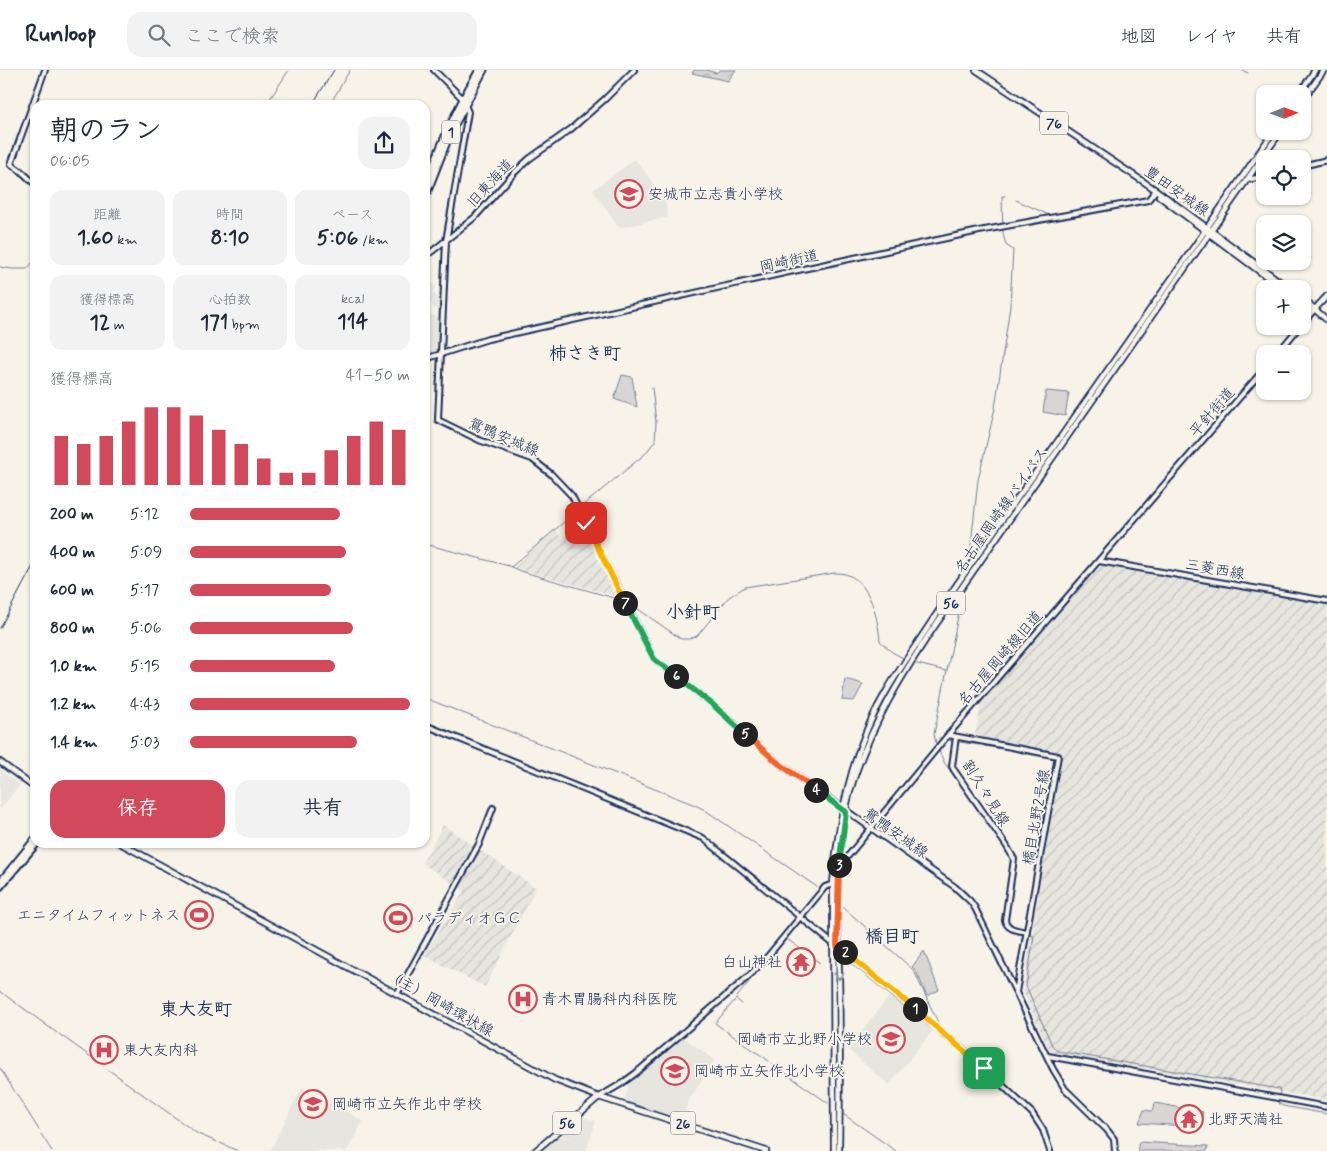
<!DOCTYPE html>
<html lang="ja">
<meta charset="utf-8">
<style>
:root{--surface:#fff;--page:#f2f2f3;--text:#1f2937;--muted:#747a83;--line:#e0e1e3;--accent:#d1495b}
body{margin:0;font-family:Mynerve,"Klee One",sans-serif;background:var(--page);color:var(--text);height:100vh;display:flex;flex-direction:column;font-size:19px;white-space:nowrap}
*{box-sizing:border-box;margin:0}
p{font-size:16px;color:var(--muted)}
.icon{flex:none;width:28px;height:28px;fill:none;stroke:currentColor;stroke-width:2;stroke-linecap:round;stroke-linejoin:round}
.map{position:relative;flex:1;overflow:hidden}
.sheet{position:absolute;left:30px;top:30px;width:400px;height:748px;display:flex;flex-direction:column;background:var(--surface);border-radius:15px;box-shadow:0 1px 4px #0004}
.sheet>*{flex:none}
.needle{width:32px;rotate:89deg}
.controls{position:absolute;left:1256px;top:15px;display:grid;gap:10px}
.controls a{display:grid;place-items:center;width:55px;height:55px;border-radius:10px;background:var(--surface);box-shadow:0 1px 4px #0004;font-size:25px}
.pin{position:absolute;display:grid;place-items:center;width:42px;height:42px;color:#fff;margin:-21px;border-radius:10px;box-shadow:0 2px 8px #0006}
.km{position:absolute;width:25px;height:25px;margin:-12px;border-radius:50%;background:#222;color:#fff;font-size:14px;line-height:25px;text-align:center}
.round{display:grid;place-items:center;flex:none;width:52px;height:52px;border-radius:15px;background:var(--page)}
.head{display:flex;align-items:center;justify-content:space-between;height:85px;padding:0 20px}
h1{font-size:28px;font-weight:700;line-height:38px}
.figures{display:grid;grid-template-columns:repeat(3,1fr);gap:8px;height:85px;padding:5px 20px}
.figures div{display:grid;align-content:center;border-radius:12px;background:var(--page);text-align:center}
.figures b{font-size:21px;font-weight:700}
.figures small{font-size:14px;font-weight:400}
.figures p{font-size:14px}
.chart{height:140px;padding:10px 20px}
.chart p{display:flex;justify-content:space-between}
.chart svg{width:100%;height:90px;margin-top:5px;stroke:var(--accent);stroke-width:6}
.cta{display:flex;gap:10px;margin-top:auto;padding:10px 20px}
.cta a{flex:1;height:58px;border-radius:15px;background:var(--accent);color:#fff;font-size:20px;font-weight:700;line-height:58px;text-align:center}
.cta a+a{background:var(--page);color:var(--text)}
ul{padding:0 20px;list-style:none;font-size:16px}
li{display:grid;grid-template-columns:80px 60px 1fr;align-items:center;height:38px}
li i{height:12px;border-radius:6px;background:var(--accent)}
header{display:flex;align-items:center;gap:30px;box-sizing:border-box;height:70px;padding:0 25px;background:var(--surface);border-bottom:1px solid var(--line)}
header strong{font-size:24px}
nav{display:flex;gap:28px;margin-inline-start:auto;font-size:18px}
.search{width:350px;height:45px;background:var(--page);display:flex;align-items:center;gap:12px;box-sizing:border-box;padding:0 18px;border-radius:15px;color:var(--muted);font-size:19px}
.map>svg:first-child{display:block}
</style>
<header>
<strong>Runloop</strong>
<div class="search"><svg class="icon" aria-label="search" viewBox="0 0 24 24"><circle cx="10" cy="10" r="6"/><path d="M15 15l6 6"/></svg>ここで検索</div>
<nav><a>地図</a><a>レイヤ</a><a>共有</a></nav>
</header>
<div class="map">
<svg width="1327" height="1081" viewBox="0 0 1327 1081">
<defs>
<pattern id="industrial-furrows" width="10" height="10" patternUnits="userSpaceOnUse" patternTransform="scale(1.25)"><rect width="10" height="10" fill="#e6e5de"/><path d="M-1 1l2-2M0 10L10 0M9 11l2-2" fill="none" stroke="#c5c5c1"/></pattern>
<pattern id="forest-crowns" width="20" height="18" patternUnits="userSpaceOnUse" patternTransform="scale(1.25)"><rect width="20" height="18" fill="#d7d6d4"/><path d="M2 6a3 3 0 1 1 6 0M12 15a3 3 0 1 1 6 0" fill="none" stroke="#b8b8b8"/></pattern>
</defs>
<rect width="100%" height="100%" fill="#f7f3e8"/>
<filter id="ink" filterUnits="userSpaceOnUse"><feTurbulence type="fractalNoise" baseFrequency=".02" numOctaves="2"/><feDisplacementMap in="SourceGraphic" scale="10" xChannelSelector="R" yChannelSelector="G"/><feConvolveMatrix kernelMatrix="1 2 1 2 8 2 1 2 1" color-interpolation-filters="sRGB"/></filter>
<g filter="url(#ink)">
<path fill="#e6e5de" d="M635,89L664,128L668,147L619,158L593,120Z
M426,204L436,217L432,222L442,231L441,242L425,231Z
M425,241L440,249L439,279L436,283L425,285Z
M0,700L20,715L0,739Z
M891,924L934,959L889,1015L847,979Z
M683,967L715,990L687,1033L684,1050L624,1032L629,1013Z
M302,1017L363,1051L347,1081H270Z
M580,1046L596,1051L586,1081H539L557,1065L577,1071L558,1064Z"/>
<path fill="url(#industrial-furrows)" d="M574,456L581,460L585,458L617,526L514,498L555,459L562,469Z
M1099,494L1327,533V1030L1050,982L1023,921L1061,683L974,669L981,637L974,635Z
M443,755L536,818L485,917L424,885L464,821L422,793Z"/>
<path fill="url(#forest-crowns)" stroke="#798299" d="M694,0H707L716,3L720,0H736L728,11L692,3Z"/>
<path fill="#d7d6d4" stroke="#798299" d="M622,305L632,307L637,337L614,329Z
M1046,321L1069,323L1065,346L1043,342Z
M845,609L863,614L854,631L842,630Z
M924,881L939,920L927,926L916,901L912,897Z
M1155,1033L1203,1042L1200,1057L1139,1053L1144,1040L1152,1041Z
M1139,1072L1208,1076L1207,1081H1137Z"/>
<g fill="none" stroke-linecap="round" stroke-linejoin="round">
<path stroke="#727c95" stroke-width="1" d="M1241,0L1248,3
M266,35L289,0
M333,35V29L350,0
M1016,130L1051,146
M0,197L12,199H27L35,190
M580,438L645,384L655,371L656,352L652,318
M425,474L509,496L520,501L621,530
M969,494L978,410L995,338L1010,236L1013,180L1006,175L1003,164L1002,126H1005
M511,497L577,441
M964,517L934,664L936,674L944,692L1010,786L1011,796L1004,844
M628,532L681,569H689L697,566L729,527L745,517L835,503C868,501 878,546 880,571L892,582L905,589
M913,593L946,601
M425,628L695,735L705,740L817,817
M939,668H941
M948,670L953,671
M960,672L979,675
M984,676L1004,679
M1007,679L1053,688
M843,837L910,897
M1004,851L1006,857L1012,860
M1020,863L1034,866L1026,916L1052,975L1057,981L1279,1019L1280,1022L1278,1033L1283,1036L1327,1044
M787,869L820,893
M911,898L914,901L941,959
M0,922L3,924
M5,925L17,934
M737,927L752,908
M19,935L57,963
M716,952L736,929L742,934
M715,953L723,959
M726,961L769,991
M59,964L105,997
M943,965L996,1012
M771,993L828,1033
M0,998L39,1060
M107,999L122,1009
M124,1011L198,1064L217,1072
M843,1044L896,1081
M41,1064L52,1081
M220,1073L238,1081"/>
<defs>
<path id="secondary" d="M434,0L462,28L468,42L446,171L438,350L479,370L532,389L551,404L572,426L654,589L712,634L777,692L955,817L970,831L975,838L1053,999L1065,1019L1107,1060L1114,1069L1115,1081
M1302,96L1327,90
M1249,108L1252,109L1265,106
M35,114L22,102L11,94L45,0
M425,187L475,147L515,102L529,89L571,59L605,29L634,0
M1302,254L1314,240
M1277,284L1300,256
M425,289L488,269L789,202L979,161L1148,130L1156,120
M1099,491L1327,531
M425,655L703,768L970,985L1032,1043L1043,1060L1050,1081
M948,665L1058,686L1016,922
M956,667L952,696L954,700L1006,775L1014,789L1005,850C1007,860 1018,860 1027,862
M840,787L848,786L948,665L1265,298
M397,924L479,774L493,738
M1048,986L1327,1037
M599,1027L621,1014L636,1003L750,905L768,886L825,817L833,814"/>
<path id="primary" d="M976,0L1156,120L1290,219
M1299,24L1315,0
M1302,31L1324,0
M1159,126L1283,219
M1302,228L1327,250
M1302,234L1308,238L1314,240
M1314,240L1327,226
M0,692L35,718
M118,772L555,1010L599,1027L766,1081
M535,1081L599,1027
M834,1081L833,814C837,763 845,715 864,667C879,628 903,595 926,560C967,498 1010,439 1053,378C1127,273 1201,167 1274,61
M839,1081C840,1022 840,962 839,903C837,839 834,772 853,711C871,656 900,608 932,560L1281,61"/>
<path id="highway" d="M425,116C440,75 457,37 479,0
M425,128L450,64L484,0
M0,812L35,769
M0,817L38,772"/>
</defs>
<use href="#secondary" stroke="#1b2f5e" stroke-width="8"/>
<use href="#primary" stroke="#1b2f5e" stroke-width="8"/>
<use href="#highway" stroke="#1b2f5e" stroke-width="9"/>
<use href="#secondary" stroke="#f7f3e8" stroke-width="4"/>
<use href="#primary" stroke="#f7f3e8" stroke-width="4.5"/>
<use href="#highway" stroke="#f7f3e8" stroke-width="5"/>
<path stroke="#1b2f5e" stroke-width="1" d="M312,35L334,0
M0,558L35,492"/>
</g>
<defs><path id="oneway-chevron" d="M-2-3.5L2.5 0L-2 3.5" fill="none" stroke-width="1.6" stroke-linecap="round" stroke-linejoin="round" transform="scale(1.25)"/></defs>
<use stroke="#8991a3" href="#oneway-chevron" transform="translate(839 906) rotate(89)"/>
</g>
<g fill="none" stroke-linecap="round" stroke-linejoin="round" filter="url(#ink)">
<defs>
<path id="split-1" d="M915,939L984,998"/>
<path id="split-2" d="M845,882L915,939"/>
<path id="split-3" d="M839,795L837,876L845,882"/>
<path id="split-4" d="M816,720L846,742L839,795"/>
<path id="split-5" d="M745,664L777,692L816,720"/>
<path id="split-6" d="M676,606L712,634L745,664"/>
<path id="split-7" d="M625,533L654,589L676,606"/>
<path id="split-8" d="M586,453L625,533"/>
</defs>
<use href="#split-1" stroke="#fff" stroke-width="10"/>
<use href="#split-2" stroke="#fff" stroke-width="10"/>
<use href="#split-3" stroke="#fff" stroke-width="10"/>
<use href="#split-4" stroke="#fff" stroke-width="10"/>
<use href="#split-5" stroke="#fff" stroke-width="10"/>
<use href="#split-6" stroke="#fff" stroke-width="10"/>
<use href="#split-7" stroke="#fff" stroke-width="10"/>
<use href="#split-8" stroke="#fff" stroke-width="10"/>
<use href="#split-1" stroke="#f5b400" stroke-width="6"/>
<use href="#split-2" stroke="#f5b400" stroke-width="6"/>
<use href="#split-3" stroke="#f0652b" stroke-width="6"/>
<use href="#split-4" stroke="#22a559" stroke-width="6"/>
<use href="#split-5" stroke="#f0652b" stroke-width="6"/>
<use href="#split-6" stroke="#22a559" stroke-width="6"/>
<use href="#split-7" stroke="#22a559" stroke-width="6"/>
<use href="#split-8" stroke="#f5b400" stroke-width="6"/>
</g>
<defs>
<symbol id="school-ring" viewBox="-11 -11 22 22"><circle r="9.5" fill="#f7f3e8" stroke="#d1495b" stroke-width="1.5"/><path d="M0-5L7-2L0 1L-7-2ZM-4 1L0 2.5L4 1V4Q0 6-4 4Z" fill="#d1495b"/></symbol>
<symbol id="stadium-ring" viewBox="-11 -11 22 22"><circle r="9.5" fill="#f7f3e8" stroke="#d1495b" stroke-width="1.5"/><path d="M0-5a6.5 5 0 1 0 0 10a6.5 5 0 1 0 0-10ZM-3.5-1.8h7v3.6h-7Z" fill="#d1495b"/></symbol>
<symbol id="temple-ring" viewBox="-11 -11 22 22"><circle r="9.5" fill="#f7f3e8" stroke="#d1495b" stroke-width="1.5"/><path d="M0-6L5-2H3V0L6.5 2.5H4V6H1.5V3h-3V6H-4V2.5H-6.5L-3 0V-2H-5Z" fill="#d1495b"/></symbol>
<symbol id="hospital-ring" viewBox="-11 -11 22 22"><circle r="9.5" fill="#f7f3e8" stroke="#d1495b" stroke-width="1.5"/><path d="M-5-5h3v3.5h4V-5h3V5h-3V1.5h-4V5h-3Z" fill="#d1495b"/></symbol>
</defs>
<g fill-rule="evenodd">
<use href="#school-ring" x="613" y="108" width="32" height="32"/>
<use href="#stadium-ring" x="183" y="829" width="32" height="32"/>
<use href="#stadium-ring" x="382" y="832" width="32" height="32"/>
<use href="#temple-ring" x="785" y="876" width="32" height="32"/>
<use href="#hospital-ring" x="507" y="913" width="32" height="32"/>
<use href="#school-ring" x="875" y="953" width="32" height="32"/>
<use href="#hospital-ring" x="88" y="964" width="32" height="32"/>
<use href="#school-ring" x="659" y="985" width="32" height="32"/>
<use href="#school-ring" x="297" y="1018" width="32" height="32"/>
<use href="#temple-ring" x="1173" y="1033" width="32" height="32"/>
</g>
<g text-anchor="middle" stroke-width="4" stroke-linejoin="round" paint-order="stroke">
<g fill="#f7f3e8" stroke="#5d6a87" stroke-width="1">
<rect x="1040" y="41.5" width="28" height="23" rx="4"/>
<rect x="442" y="50.5" width="18" height="23" rx="4"/>
<rect x="937" y="521.5" width="28" height="23" rx="4"/>
<rect x="553" y="1041.5" width="28" height="23" rx="4"/>
<rect x="670.5" y="1041.5" width="25" height="23" rx="4"/>
</g>
<g font-size="14" font-weight="bold" fill="#1b2f5e">
<text x="1054" y="58">76</text>
<text x="451" y="67">1</text>
<text x="951" y="538">56</text>
<text x="567" y="1058">56</text>
<text x="683" y="1058">26</text>
</g>
<g font-size="15" fill="#1b2f5e" stroke="#f7f3e8">
<text transform="translate(490 113) rotate(-47)" y="5">旧東海道</text>
<text transform="translate(1177 121) rotate(35)" y="5">豊田安城線</text>
<text transform="translate(789 191) rotate(-12)" y="5">岡崎街道</text>
<text transform="translate(1212 342) rotate(-49)" y="5">平針街道</text>
<text transform="translate(504 367) rotate(23)" y="5">鴛鴨安城線</text>
<text transform="translate(1001 440) rotate(-55)" y="5">名古屋岡崎線バイパス</text>
<text transform="translate(1215 499) rotate(10)" y="5">三菱西線</text>
<text transform="translate(1000 588) rotate(-49)" y="5">名古屋岡崎線旧道</text>
<text transform="translate(986 723) rotate(58)" y="5">割久々見線</text>
<text transform="translate(1036 747) rotate(-80)" y="5">橋目北野2号線</text>
<text transform="translate(896 763) rotate(35)" y="5">鴛鴨安城線</text>
<text transform="translate(440 933) rotate(29)" y="5">（主）岡崎環状線</text>
</g>
<g font-size="15" fill="#1b2f5e" stroke="#f7f3e8" text-anchor="start">
<text x="648" y="129">安城市立志貴小学校</text>
<text x="180" y="850" text-anchor="end">エニタイムフィットネス</text>
<text x="417" y="853">パラディオＧＣ</text>
<text x="782" y="897" text-anchor="end">白山神社</text>
<text x="542" y="934">青木胃腸科内科医院</text>
<text x="872" y="974" text-anchor="end">岡崎市立北野小学校</text>
<text x="123" y="985">東大友内科</text>
<text x="694" y="1006">岡崎市立矢作北小学校</text>
<text x="332" y="1039">岡崎市立矢作北中学校</text>
<text x="1208" y="1054">北野天満社</text>
</g>
<g font-size="18" font-weight="bold" fill="#1b2f5e" stroke="#f7f3e8">
<text x="585" y="289">柿さき町</text>
<text x="693" y="548">小針町</text>
<text x="892" y="872">橋目町</text>
<text x="196" y="945">東大友町</text>
</g>
</g>
</svg>
<div class="controls">
<a><svg class="needle" viewBox="-14 -14 28 28"><path d="M0-13l5 13h-10z" fill="#e53935"/><path d="M0 13l5-13h-10z" fill="#747a83"/></svg></a>
<a><svg class="icon" aria-label="locate" viewBox="0 0 24 24"><circle cx="12" cy="12" r="6"/><path d="M12 2v4M12 18v4M2 12h4M18 12h4"/></svg></a>
<a><svg class="icon" aria-label="layers" viewBox="0 0 24 24"><path d="M12 4l9 5-9 5-9-5zM3 14l9 5 9-5"/></svg></a>
<a>+</a>
<a>−</a>
</div>
<div class="pin" style="left:984px;top:998px;background:#1e9e55"><svg class="icon" aria-label="arrive" viewBox="0 0 24 24"><path d="M6 21V4h12l-3 4 3 4H6"/></svg></div>
<div class="pin" style="left:586px;top:453px;background:#d93025"><svg class="icon" aria-label="check" viewBox="0 0 24 24"><path d="M5 12l5 5 9-10"/></svg></div>
<b class="km" style="left:915px;top:939px">1</b>
<b class="km" style="left:845px;top:882px">2</b>
<b class="km" style="left:839px;top:795px">3</b>
<b class="km" style="left:816px;top:720px">4</b>
<b class="km" style="left:745px;top:664px">5</b>
<b class="km" style="left:676px;top:606px">6</b>
<b class="km" style="left:625px;top:533px">7</b>
<section class="sheet">
<div class="head"><div><h1>朝のラン</h1><p>06:05</p></div><a class="round"><svg class="icon" aria-label="share" viewBox="0 0 24 24"><path d="M12 15V3M7 8l5-5 5 5M5 13v7h14v-7"/></svg></a></div>
<div class="figures">
<div><p>距離</p><b>1.60<small> km</small></b></div>
<div><p>時間</p><b>8:10</b></div>
<div><p>ペース</p><b>5:06<small> /km</small></b></div>
</div>
<div class="figures">
<div><p>獲得標高</p><b>12<small> m</small></b></div>
<div><p>心拍数</p><b>171<small> bpm</small></b></div>
<div><p>kcal</p><b>114</b></div>
</div>
<div class="chart"><p><span>獲得標高</span>41–50 m</p>
<svg viewBox="0 0 160 44" preserveAspectRatio="none"><path d="M5 44V20M15 44V24M25 44V20M35 44V13M45 44V6M55 44V6M65 44V10M75 44V17M85 44V24M95 44V31M105 44V38M115 44V38M125 44V27M135 44V20M145 44V13M155 44V17"/></svg>
</div>
<ul>
<li><b>200 m</b>5:12<i style="width:68%"></i></li>
<li><b>400 m</b>5:09<i style="width:71%"></i></li>
<li><b>600 m</b>5:17<i style="width:64%"></i></li>
<li><b>800 m</b>5:06<i style="width:74%"></i></li>
<li><b>1.0 km</b>5:15<i style="width:66%"></i></li>
<li><b>1.2 km</b>4:43<i style="width:100%"></i></li>
<li><b>1.4 km</b>5:03<i style="width:76%"></i></li>
</ul>
<div class="cta"><a>保存</a><a>共有</a></div>
</section>
</div>
